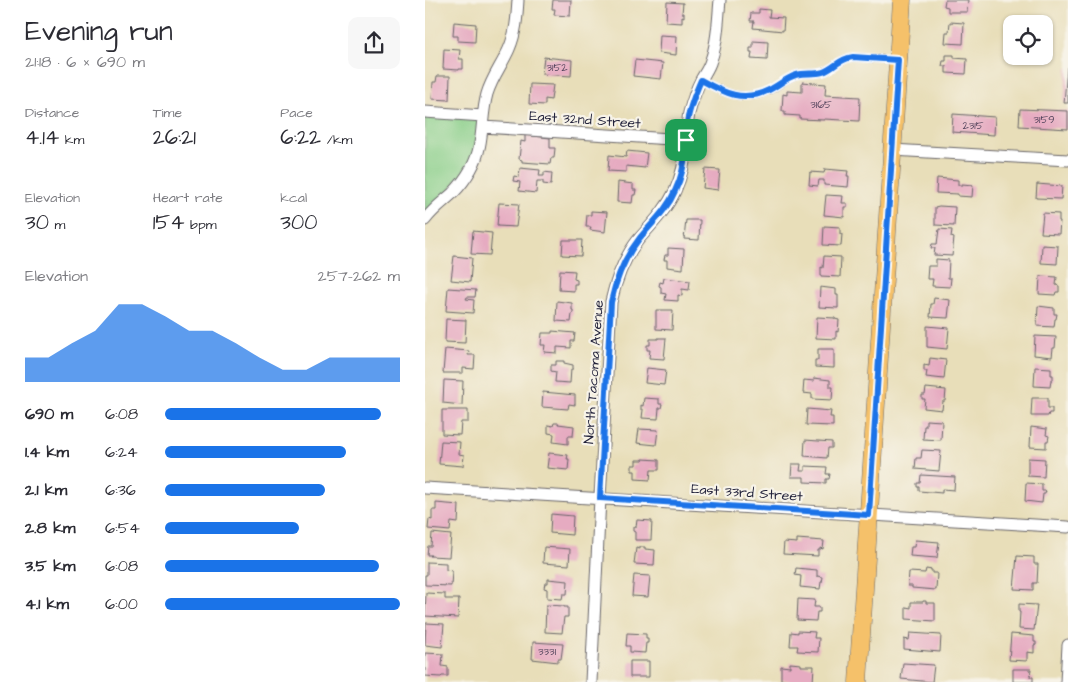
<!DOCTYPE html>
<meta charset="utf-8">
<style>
:root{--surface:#fff;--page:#f7f7f7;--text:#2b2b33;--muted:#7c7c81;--accent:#1a73e8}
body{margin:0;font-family:"Architects Daughter",sans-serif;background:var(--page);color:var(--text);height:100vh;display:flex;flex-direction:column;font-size:19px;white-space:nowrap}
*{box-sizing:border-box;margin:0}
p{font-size:16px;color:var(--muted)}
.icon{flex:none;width:28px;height:28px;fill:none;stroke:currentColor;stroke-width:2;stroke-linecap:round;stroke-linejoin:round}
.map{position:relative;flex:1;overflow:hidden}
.side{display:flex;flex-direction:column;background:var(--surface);width:425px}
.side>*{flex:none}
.tools{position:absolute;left:578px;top:15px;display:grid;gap:10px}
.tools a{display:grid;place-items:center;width:50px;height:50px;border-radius:10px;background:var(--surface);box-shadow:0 1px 4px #0004;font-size:25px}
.pin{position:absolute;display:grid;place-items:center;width:42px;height:42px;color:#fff;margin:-21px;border-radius:10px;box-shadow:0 2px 8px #0006}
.round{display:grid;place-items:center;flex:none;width:52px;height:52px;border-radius:10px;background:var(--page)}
.head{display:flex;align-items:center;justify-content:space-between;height:85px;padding:0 25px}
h1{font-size:28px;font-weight:600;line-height:38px}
.metrics{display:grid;grid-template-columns:repeat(3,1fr);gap:8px;height:85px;padding:5px 25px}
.metrics div{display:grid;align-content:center}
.metrics b{font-size:21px;font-weight:600}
.metrics small{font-size:14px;font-weight:400}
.metrics p{font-size:14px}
.chart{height:140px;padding:10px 25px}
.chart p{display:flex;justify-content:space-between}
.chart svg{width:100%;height:90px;margin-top:5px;fill:var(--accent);opacity:.7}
ul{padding:0 25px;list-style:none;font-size:16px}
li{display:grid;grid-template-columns:80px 60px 1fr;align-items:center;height:38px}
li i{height:12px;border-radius:6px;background:var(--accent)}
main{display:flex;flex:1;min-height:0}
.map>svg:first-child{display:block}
</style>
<main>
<section class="side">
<div class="head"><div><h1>Evening run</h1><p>21:18 · 6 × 690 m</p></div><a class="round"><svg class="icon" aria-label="share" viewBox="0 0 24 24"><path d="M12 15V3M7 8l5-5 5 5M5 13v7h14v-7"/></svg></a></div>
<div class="metrics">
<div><p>Distance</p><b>4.14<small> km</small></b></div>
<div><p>Time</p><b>26:21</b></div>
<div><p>Pace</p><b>6:22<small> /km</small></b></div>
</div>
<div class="metrics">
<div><p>Elevation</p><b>30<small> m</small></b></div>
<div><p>Heart rate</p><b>154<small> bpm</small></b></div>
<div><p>kcal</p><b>300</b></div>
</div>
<div class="chart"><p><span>Elevation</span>257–262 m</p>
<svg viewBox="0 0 160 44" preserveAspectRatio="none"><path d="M0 44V32L10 32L20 25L30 19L40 6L50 6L60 12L70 19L80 19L90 25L100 32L110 38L120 38L130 32L140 32L150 32L160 32V44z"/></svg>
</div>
<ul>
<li><b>690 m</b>6:08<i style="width:92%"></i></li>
<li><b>1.4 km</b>6:24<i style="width:77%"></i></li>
<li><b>2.1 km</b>6:36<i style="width:68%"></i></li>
<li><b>2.8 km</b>6:54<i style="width:57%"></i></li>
<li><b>3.5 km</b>6:08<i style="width:91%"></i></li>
<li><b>4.1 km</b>6:00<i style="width:100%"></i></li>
</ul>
</section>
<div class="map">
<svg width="643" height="682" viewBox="0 0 643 682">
<rect width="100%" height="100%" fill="#f7f3e8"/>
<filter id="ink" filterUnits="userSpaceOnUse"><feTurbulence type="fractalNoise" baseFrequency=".02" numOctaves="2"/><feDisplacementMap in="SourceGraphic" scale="10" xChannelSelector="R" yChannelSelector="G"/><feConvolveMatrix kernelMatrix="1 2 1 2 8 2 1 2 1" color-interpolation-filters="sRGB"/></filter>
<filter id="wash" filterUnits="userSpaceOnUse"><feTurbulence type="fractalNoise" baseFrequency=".0096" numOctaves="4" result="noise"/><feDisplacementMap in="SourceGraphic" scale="20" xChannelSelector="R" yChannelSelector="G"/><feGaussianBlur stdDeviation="1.12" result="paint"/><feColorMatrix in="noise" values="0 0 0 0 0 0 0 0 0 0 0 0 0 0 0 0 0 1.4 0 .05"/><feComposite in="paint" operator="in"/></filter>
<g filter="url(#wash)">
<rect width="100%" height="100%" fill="#e8deb9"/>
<path fill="#8acf8a" stroke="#567862" d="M0,112L55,120L52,156L0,220Z"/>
<g id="blocks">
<path fill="#e6abc1" d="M128,0H146L145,16L129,15L130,9H127Z
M520,0H543L542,12H523V7L519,6Z
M242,2L258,3L257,13H259V17L257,16V23L241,22Z
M334,9L345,10L344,17L359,18L358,31L328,28L329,21H325L326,13H334Z
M29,22L51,24L50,42L33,41V36H28Z
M525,22L539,23L538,44L520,43L521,32H524Z
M235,35L252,36L251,55L234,53Z
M328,41L343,42L342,60L326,59L327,52H325V48H328Z
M19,49L35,50L34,59H38V69H34V70L18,69Z
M521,55H529V58L542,59L541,74L521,73V66H517L518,61H521Z
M119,57L147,60L146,76L117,74Z
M210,60L238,63L236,79L208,76Z
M642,68H643V103H639Z
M12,76H25L24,100L7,99L8,82H11Z
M377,82L401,84L400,95L435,97L434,121L399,119V120L375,119V116L360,115V111H357L358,94L362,95V91L377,92Z
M105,84L128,85L126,100L120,99V105L104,104Z
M595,109L643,111V129L594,126Z
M528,114L570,117L569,135L527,132Z
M100,135L125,138V148H130L129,158H126L125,164L97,162V160L94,159L96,141L100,142Z
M202,151L222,153L220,168L201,166V172L183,171L184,155L201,157Z
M95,168L115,170L114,176H119V172L127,173L126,185L118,184V181H112L111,193L94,191L95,182L88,181L89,176L94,177Z
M280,169L295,170L293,190L278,188Z
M400,169L423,171L422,176H424L423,187L399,185V180H394L393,186L384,185L385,172L399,173Z
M512,178L533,180V185H537V184L548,185L547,197L533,196V194L511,193Z
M193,182L208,184V190H211L210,195H208L207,203L192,202Z
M612,184L637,186L636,199L611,198Z
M401,195L418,196L417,203H422V207H419V217L399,215Z
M74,203L94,204L91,227L72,226Z
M514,206L530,207L529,226L510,225V207Z
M166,211L182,212L180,232L165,230L166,227H161L162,215H166Z
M618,213L634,214V221H635L634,234L616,233Z
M261,220H275L274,240L259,239Z
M399,226L415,227V234H417L416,246L398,245Z
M514,229L527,230L526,237L529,238L527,256L509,255L510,248H506L507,244H512Z
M48,231L67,233L65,255L46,254Z
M138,240H157L156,256L137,255Z
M617,245L633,246L632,264L616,263Z
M243,248L259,249L258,269L242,267V260H239L240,255H243Z
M29,256L47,258L45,282L26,280Z
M399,256L416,257L415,277L396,276V267L398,268Z
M511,259L524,260L523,278H526L525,287L507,286L508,279H502L503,266H511Z
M135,270L150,271L149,279L152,280V284H149V291L134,290Z
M615,276L632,277L631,285L634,286V292H631L630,295L614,294Z
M239,278L265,281L264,290L257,289V296L253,295V301L240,300L241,294L236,293V287L234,286L235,282L238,283Z
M395,287L411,289V295H413V308L394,307Z
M23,288L51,290L50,297H42L41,299L49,300L48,313L21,311Z
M509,298L525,300L523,318L505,317L506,304H508Z
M132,301L147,303V310H148V314H147L146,322L131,321Z
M613,306L629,308V314H632L631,319H630L629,327L612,326Z
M231,310H248L247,330L231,329Z
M392,317L410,318V319L414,320L413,332L411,331V339L391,338Z
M21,319L41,320L40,343L20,342Z
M502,326L524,328L522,349L502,347Z
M127,331L150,333L149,341H146V348L132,347V353L119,352L120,345H116L117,333H127Z
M610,336L631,337L630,348H628L627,357L609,355Z
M233,338H241L239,359L224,358L225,350H222V345H225V339H233Z
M20,349L44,351L43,355H50L49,369L38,368V373H18Z
M393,349H409V368L390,367V360H393Z
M505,358L521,360L519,379L501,377L502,371H499V365L504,366Z
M131,361H139V363L148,365V369H146L145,383L130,382L131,372L126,371V365H131Z
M610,367L626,368V375H628V380H626L625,387L609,386Z
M222,368L241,370L239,385L220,383Z
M389,378L405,380V387H408L407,400L387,399V394L378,393L379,380L389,381Z
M19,380L38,381L37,405L18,403Z
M501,388L521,390L520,401H518L517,410L499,408L500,399H497V395H500Z
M118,392L150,395V405L144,404L143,409L117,407Z
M219,398L234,399V404H237L236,408H234L233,419L217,418L218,410H216V405L218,406Z
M607,398H623V408H627V413H624L623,416H606Z
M382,409L406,411L405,417H408V426L381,425Z
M17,410H43V422H36L35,435L17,434Z
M501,420L517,421L516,440L498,439L499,426H501Z
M129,423H134L133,424L149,426L148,436H143V444L128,442L129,434L123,433V425L128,426Z
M606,427L622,429L621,435L624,436L623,441H621V448L605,447Z
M214,429L233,430L231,445L212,443Z
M380,440L407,442V448H403L402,458L379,456Z
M16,441L35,442L34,454L39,455L38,466L14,464Z
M497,450L516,451L514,471L490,469L491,458H496Z
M124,453L143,455L142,459H144L143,470L122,468Z
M603,458L620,459L619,477L603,476Z
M218,459L234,460V470H226L225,480L210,479V471H207V465H211V460H218Z
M367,464H376L375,471H380V466L402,467L401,474H405L404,479H401V483L379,482V477H366Z
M496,475L530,477L529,490L517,489V493L494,491V487H492V483H495Z
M601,483L617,484V491H621L620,494H618L617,503L600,501Z
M11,503L34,505L33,523L26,522L25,531L3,529L4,519L7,520V510H11Z
M126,514L148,516L147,535L125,533Z
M212,520L227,521L226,540H210V532L208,531V527H211Z
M7,533L26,535L24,557L5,556L6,555H2L3,546H6Z
M372,539L399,541L398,549L395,548V550H393V556L358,554L359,542L372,543Z
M490,540L514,542L512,558L485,556L486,547H489Z
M119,547L145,549L144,565L118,563Z
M215,547H220V549L230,550L229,565L209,564L211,548L215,549Z
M592,556L609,557V564H613L612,583H608V590L589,589Z
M2,562L21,563V570L27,571L26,586L0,585V575H2Z
M371,568L392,570V576L398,577L397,582H396L395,589L375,587L376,576L370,575Z
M501,569L507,570V573H512L511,590L487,588V586H483L484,572L500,573Z
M209,575L225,576L223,597L207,596Z
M123,579L143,581L142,594H138L137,599L122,598V589L119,588L120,583H123Z
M1,593L20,594V599H34L33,618L0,616Z
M373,599L390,600L389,607H395V612H392L391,621L372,620Z
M498,601H501V603H510V621L481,619V607L486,608V602H498Z
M594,604L612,605L609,630L594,629L595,612H594Z
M121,605L139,606V607H143V617H139L137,633L120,632Z
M1,623L19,624L17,647L0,645Z
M373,631L390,632L389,638H394L393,652L372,651L373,646H365L366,632L373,633Z
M202,633L221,634V638H223V643H221L220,653L205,652V646H201Z
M485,633L516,635L515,652L479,649V639L484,640Z
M586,634L609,636V642H611V645H609V653L602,652V661L584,660Z
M108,642L138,644L136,659H133V662L107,659Z
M0,653L18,654L17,666L23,667V676H17L16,677L0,676Z
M205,661H224V677H205Z
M365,663L376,664V666H389L388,682H365V681L356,680V666L365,667Z
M478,663L509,665L507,682L476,679Z
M588,669H606L605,677H608V682H588Z"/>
</g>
</g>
<g filter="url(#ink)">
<use href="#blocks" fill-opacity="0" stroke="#676467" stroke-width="1"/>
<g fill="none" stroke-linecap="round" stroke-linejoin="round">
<defs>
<path id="service" d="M276,80C299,93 318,103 345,90C354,85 362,78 371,75C380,72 389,75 398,72C410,68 413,59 428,57L471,60"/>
<path id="minor" d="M0,112L58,116
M58,127L261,140
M467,150L643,160
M0,220C8,209 18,202 28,193C35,186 41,178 46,169C60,145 55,119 62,94C67,77 77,65 84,49C91,33 92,17 93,0
M0,488L643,527
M166,682L175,498L186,302C191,279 199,258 213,240C227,224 241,210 250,191C256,177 260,162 261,147C262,135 262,124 264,113C267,102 270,91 276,80C279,74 284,68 286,60C293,41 293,20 295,0
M641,682L643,645"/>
<path id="primary" d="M433,682L477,0"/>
</defs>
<use href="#service" stroke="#676467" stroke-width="8"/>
<use href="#minor" stroke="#676467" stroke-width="13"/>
<use href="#primary" stroke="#676467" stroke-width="19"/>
<use href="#service" stroke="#fff" stroke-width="5.5"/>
<use href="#minor" stroke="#fff" stroke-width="11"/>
<use href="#primary" stroke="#f5c16b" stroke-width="18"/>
</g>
</g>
<g fill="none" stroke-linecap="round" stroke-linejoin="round" filter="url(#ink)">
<defs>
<path id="route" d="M428,57L473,60L444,515L175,498L186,302C191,279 199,258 214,239C227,223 242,210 250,191C257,177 260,161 261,146C262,138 261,131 262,123C264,108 270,94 276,80C299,93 318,103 344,90C354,85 361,78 371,75C380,72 389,75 398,72C410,68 413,59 428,57Z"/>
</defs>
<use href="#route" stroke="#fff" stroke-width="10"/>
<use href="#route" stroke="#1a73e8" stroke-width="6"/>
</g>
<g text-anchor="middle" stroke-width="4.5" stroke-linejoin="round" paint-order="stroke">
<g font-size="11" fill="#53445c">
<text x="132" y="71">3152</text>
<text x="396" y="108">3165</text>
<text x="619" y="123">3159</text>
<text x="548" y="129">2315</text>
<text x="122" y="655">3331</text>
</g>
<g font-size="14" fill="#22223b" stroke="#f7f3e8">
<text transform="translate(160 119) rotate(4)" y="5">East 32nd Street</text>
<text transform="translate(168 372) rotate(-86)" y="5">North Tacoma Avenue</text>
<text transform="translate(322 492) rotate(4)" y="5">East 33rd Street</text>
</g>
</g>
</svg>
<div class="tools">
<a><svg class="icon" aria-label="locate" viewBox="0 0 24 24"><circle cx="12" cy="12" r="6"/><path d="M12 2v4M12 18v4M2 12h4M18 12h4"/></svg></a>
</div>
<div class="pin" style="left:261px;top:140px;background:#1e9e55"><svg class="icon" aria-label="arrive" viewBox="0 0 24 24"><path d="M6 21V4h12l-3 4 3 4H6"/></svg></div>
</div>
</main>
